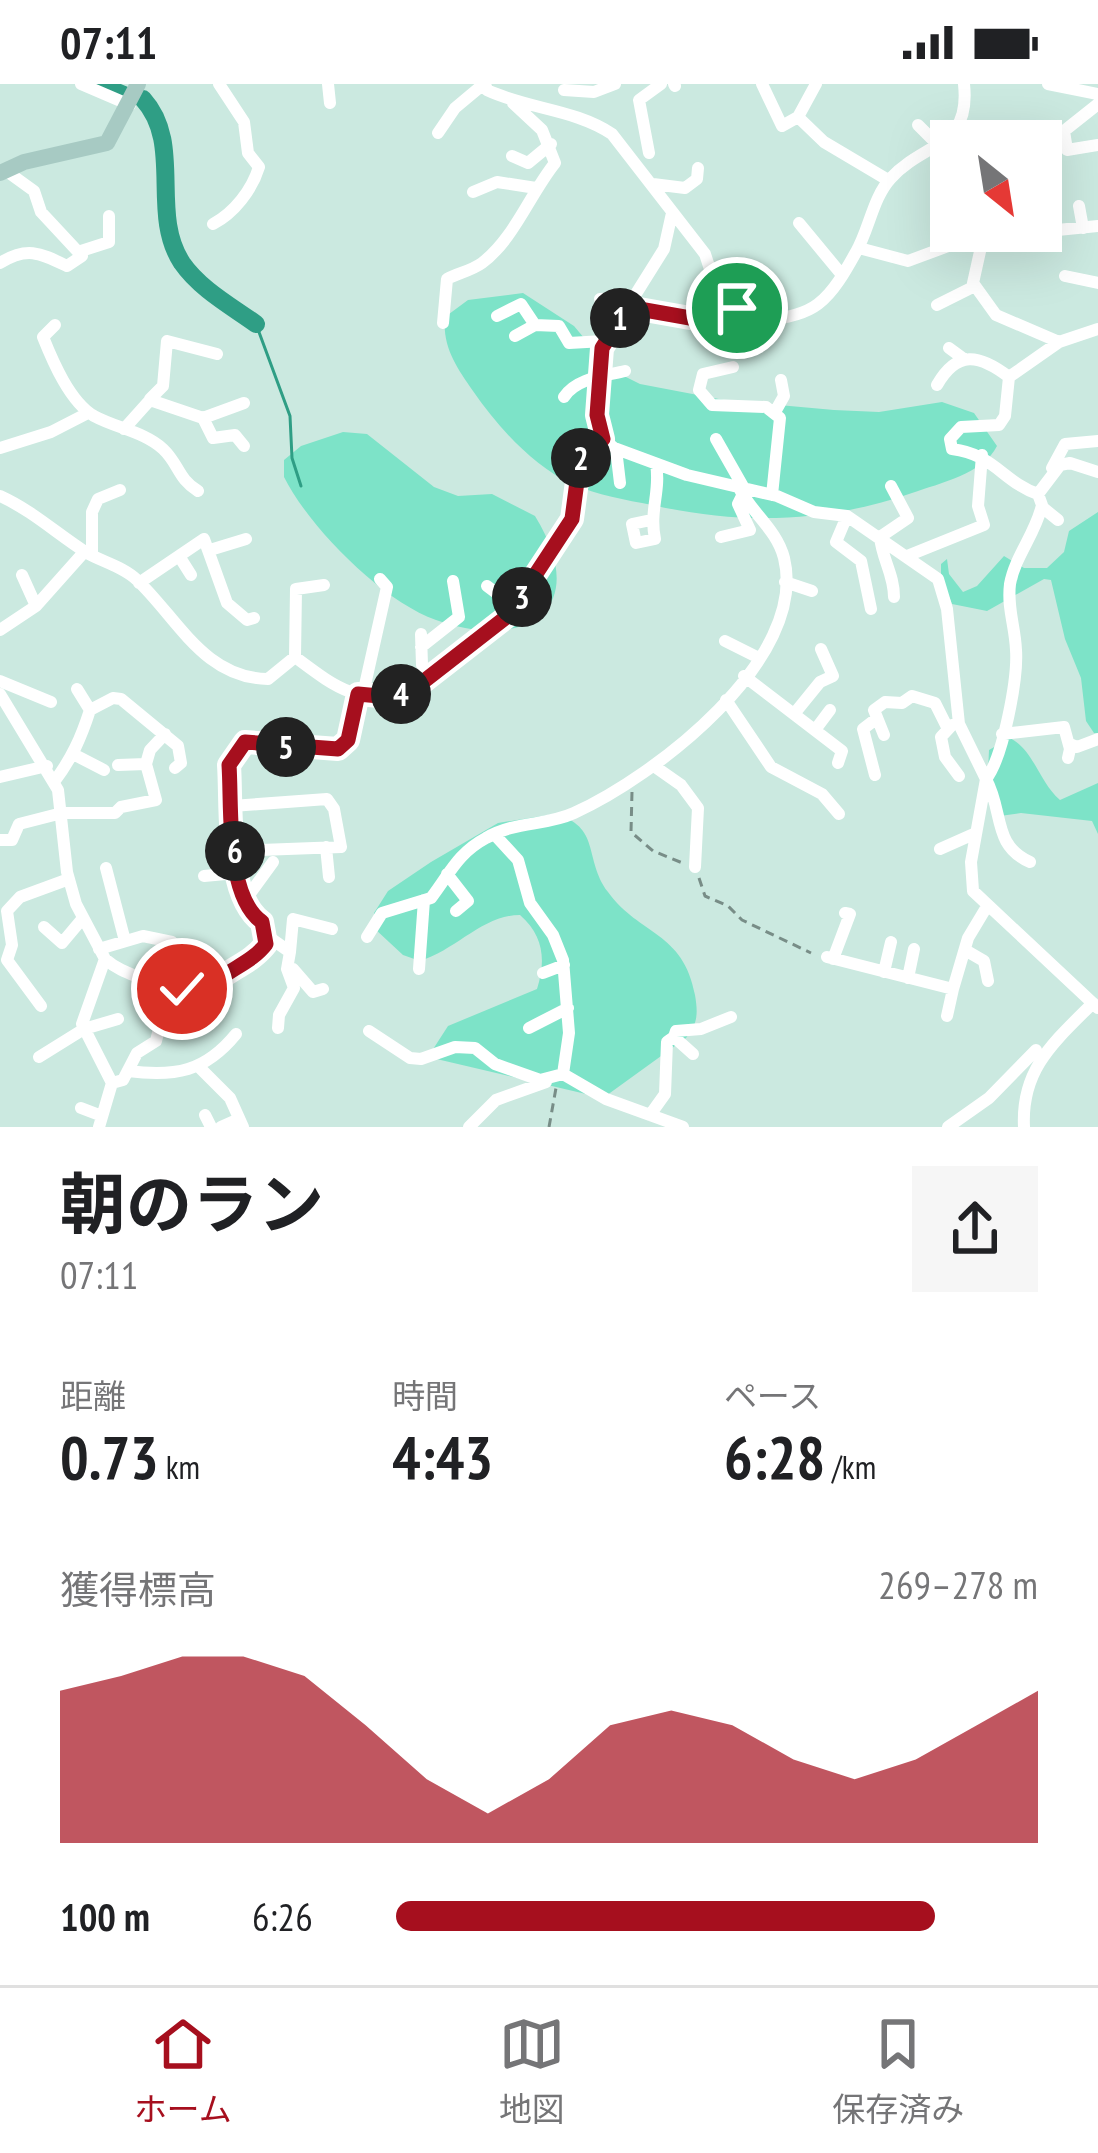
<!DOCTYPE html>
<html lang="ja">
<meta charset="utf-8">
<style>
:root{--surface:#fff;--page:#f6f6f6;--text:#202124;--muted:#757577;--line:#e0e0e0;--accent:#a60f1e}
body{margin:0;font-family:"PT Sans Narrow","Noto Sans JP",sans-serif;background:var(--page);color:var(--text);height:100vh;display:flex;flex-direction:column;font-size:45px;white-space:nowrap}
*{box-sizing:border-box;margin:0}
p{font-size:39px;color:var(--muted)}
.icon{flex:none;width:66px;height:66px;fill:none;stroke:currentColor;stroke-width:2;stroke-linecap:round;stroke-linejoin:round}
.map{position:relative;height:1043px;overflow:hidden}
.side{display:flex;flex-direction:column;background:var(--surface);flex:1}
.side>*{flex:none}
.needle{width:78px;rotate:150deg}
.buttons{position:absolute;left:930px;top:36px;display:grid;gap:24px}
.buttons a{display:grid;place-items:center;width:132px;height:132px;border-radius:0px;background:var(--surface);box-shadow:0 12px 48px #0002;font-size:60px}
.pin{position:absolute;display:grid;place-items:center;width:102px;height:102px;color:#fff;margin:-51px;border:6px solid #fff;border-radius:50%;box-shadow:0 3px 12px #0007}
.km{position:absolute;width:60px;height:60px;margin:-30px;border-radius:50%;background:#222;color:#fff;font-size:33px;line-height:60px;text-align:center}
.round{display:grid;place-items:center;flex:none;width:126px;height:126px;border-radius:0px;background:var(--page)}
.head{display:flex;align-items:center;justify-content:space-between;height:204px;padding:0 60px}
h1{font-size:66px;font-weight:700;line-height:90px}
.figures{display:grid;grid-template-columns:repeat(3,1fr);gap:18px;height:204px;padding:12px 60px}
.figures div{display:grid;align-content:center}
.figures b{font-size:60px;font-weight:700}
.figures small{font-size:33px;font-weight:400}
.figures p{font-size:33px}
.chart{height:336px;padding:24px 60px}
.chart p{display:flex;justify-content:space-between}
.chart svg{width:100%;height:216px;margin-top:12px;fill:var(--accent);opacity:.7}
ul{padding:0 60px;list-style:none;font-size:39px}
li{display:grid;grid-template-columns:192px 144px 1fr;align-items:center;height:90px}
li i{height:30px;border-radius:15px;background:var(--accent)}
.status{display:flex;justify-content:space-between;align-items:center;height:84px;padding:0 60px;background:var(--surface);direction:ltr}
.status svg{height:33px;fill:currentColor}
.dock{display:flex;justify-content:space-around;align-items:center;height:168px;border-top:3px solid var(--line);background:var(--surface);font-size:33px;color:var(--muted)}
.dock a{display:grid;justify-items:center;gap:6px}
.dock .on{color:var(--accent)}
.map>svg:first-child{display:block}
</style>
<div class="status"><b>07:11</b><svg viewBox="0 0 49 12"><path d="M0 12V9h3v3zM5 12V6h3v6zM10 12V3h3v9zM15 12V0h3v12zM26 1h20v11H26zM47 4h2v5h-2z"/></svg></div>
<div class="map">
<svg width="1098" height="1043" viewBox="0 0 1098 1043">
<rect width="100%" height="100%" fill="#cbe9e0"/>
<path fill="#7de3c8" d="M523,209L574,242L610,285L640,300L724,316L834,326L879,328L942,318L974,329L997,362C983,390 940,399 912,409C825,439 741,441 652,421C626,416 597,411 572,400C532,381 498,343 473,307C457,284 442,263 445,233L468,216Z
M343,348L367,350L434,403L458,412L492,410L535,432C593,526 526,568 436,536C382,517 309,443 284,393V376L301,362Z
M1098,428V649H1094L1086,637L1081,594L1065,555L1051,496L1044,495L987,527L952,520L941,493V480L947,475L949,490L963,508L977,502L1004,472L1024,484H1047L1064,468L1069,447Z
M1010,654C1034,666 1039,698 1060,716L1098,699V750L1092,737L1021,729L1000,732L988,688L989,666Z
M554,730C602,742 583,775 608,808C640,852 683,847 695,911C698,929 698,940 686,954L603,1014L428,973L448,942L537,905C546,877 544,852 520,831C483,831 456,866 420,877L403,871L375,845L374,829L388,807L431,778L498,739Z"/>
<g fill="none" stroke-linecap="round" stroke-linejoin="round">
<path stroke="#2f9e85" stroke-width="3" d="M256,240L290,332L292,374L301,402"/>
<path stroke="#2f9e85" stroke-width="18" d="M97,0L124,11
M143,15C184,60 149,129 182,179C200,205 231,222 256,240"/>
<path stroke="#788d87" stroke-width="3" stroke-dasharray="9 6" stroke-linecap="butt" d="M632,708L631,748L653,767L685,780
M699,794L705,812L728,822L742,836L811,869
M549,1043L556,1004"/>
<path stroke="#fff" stroke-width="12" d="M81,0L130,21
M328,0L330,19
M485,0L487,6C527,25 575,25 612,50L705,170L719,213L748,228L750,235
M674,0L675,2
M762,0L782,42L798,33L824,58L888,96
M1048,0L1098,10
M564,6L594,8L615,0
M1098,20L1064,47L1067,66L1098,61
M798,33L816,0
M918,41L938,61
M438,49L455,24L479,4
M649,69L639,16L661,0
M512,72L528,79L551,60
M653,100L685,104L697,95L698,84
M473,108L497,98L536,104
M1079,122L1083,144
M672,129L664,165L602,264L597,331L603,355L614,364L687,391L777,412L814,428L847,432L938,495L947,525L959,640L986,695L971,778L973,807L1098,924
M799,139L842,191
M213,140C234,129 252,106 259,83L248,69L244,38L219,0
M859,164L908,177L967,155L1098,142
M81,167L109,158V132
M0,179C27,162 40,169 67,182L82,172L41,128L34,107L5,86
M1065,192L1098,199
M600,215L634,213
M937,221L975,202
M628,223C673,232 779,250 818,220C834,208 846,186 856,168C869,146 873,113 891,94C925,57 971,64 964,0
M497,232L521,220L535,241
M443,239L447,195C458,189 471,187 482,179C514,155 530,110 555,79L542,46L513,19
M55,241L43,253C53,278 70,318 94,332C116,344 145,348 163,365C179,380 178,395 198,407
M515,252L535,241L559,242L569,259L604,257
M1059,258L1098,245
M949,264L964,275
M733,283L703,290L699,306L712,321L766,323L780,334L772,411
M1009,293L1005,332L999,341L961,343L950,355L952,365C994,370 1003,398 1038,410L1042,421C1036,449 1015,472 1010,500C1007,524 1015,542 1016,566C1018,594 1003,674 986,695C1004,728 992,761 1030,778
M937,301C957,266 979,270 1009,293L1059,258L996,231L973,199L983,154
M564,313C576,294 605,292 625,287
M150,315L163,302L167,257L217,270
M775,328L784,312L781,296
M203,334L213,354L235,351L244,362
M124,345L150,316L203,334L244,319
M716,355L745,406
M0,364L51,348L88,329
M616,365L620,399
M1052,384L1065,360L1098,357
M891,402L908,434L880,453C882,475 894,490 894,513
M1038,410L1060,381L1070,379L1098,388
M0,412C33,427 57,450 87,469C103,478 124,483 137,496C178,535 204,594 268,595L295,573C334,602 357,622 410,608L509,531L571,435L580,375L603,355
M1042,423L1058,436
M847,432L836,458L861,477L871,525
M651,436L632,440L636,459L655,455C649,426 661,407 656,380
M721,453L750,446L738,420L742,412
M210,466L246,455
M92,471V428L98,415L120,406
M179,472L191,491
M907,472L984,441L978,422L982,371
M22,491L36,522
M785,498L812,507
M139,499L204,455L227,519L247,536L254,534
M487,502L515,523
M0,546L36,522L85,467
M421,550L422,581L432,592
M725,557L757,573
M421,563L459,533L453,497
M295,573L296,505L324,501
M744,592L842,667L838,679
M0,597L51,618
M0,610L58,706L67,788L76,820L105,875L82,940L112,999L99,1043
M363,610L387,503L380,495
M726,616L771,683L822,710L839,730
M90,626L113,614L121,615L178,662L181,679L175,684
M794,630L820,598L833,592L821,565
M952,641L941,653L945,673L959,692
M815,646L830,626
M1002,650L1064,643L1070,665L1068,674
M884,651L874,626L885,618L902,619L912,612L935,619L947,643
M1070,660L1077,663L1098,655
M75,671L104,686
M118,681L146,680L150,666L165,650
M654,682L681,701L698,724L695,783
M875,691L863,645L876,635
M0,693L47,682
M54,698C72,674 81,654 90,626L77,605
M232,722L327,715L334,725L341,763L235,767
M494,750L518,776L530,819L553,851L563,876L569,949L563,990
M0,756H12L19,740L62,729H115L121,723L156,716L146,680
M326,763L329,793
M940,765L976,749
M106,784L125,857
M447,790L468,817L456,827
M204,792L236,789
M243,819L273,778
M44,843L62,859L83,834
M367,853L382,829L431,814C450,789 458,769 486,754C515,737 546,742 574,729C654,693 809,575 784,474C777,446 752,429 739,404
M265,858L273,856L290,868L293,835L332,845
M99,865L143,852L172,858
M965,866L984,877L988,897
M827,873L953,905L968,854L986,824
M105,875C126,893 144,891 164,907L199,909L223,887L258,870L265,860L261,839C225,811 233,725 229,681L245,659L338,665L348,656L358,610
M833,875L850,830L845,829
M293,885L313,908L323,905
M419,885L424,816
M884,888L891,858
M543,889L564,881
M908,894L914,865
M41,922L7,876L12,861L7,827L20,813L69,795
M947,932L953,905
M278,944L279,931L294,904L287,885L290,868
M529,944L568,924
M369,947L410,974L421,975L455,963L475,964L495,980L540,996L563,990
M674,953L676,947L701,945L731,933
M39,973L84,945L118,935
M200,984L230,1014L243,1043
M128,987C175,993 205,988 236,950
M563,990L606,1015L683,1043
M112,999L123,996L137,969L156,957L163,928L158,904
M81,1024L102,1032
M205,1031L211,1043
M650,1031L665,1010L667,958L674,953L693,970
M221,1043L239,1035
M469,1043L496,1016L546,998
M948,1043L989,1014L1036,966
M1024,1043C1021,985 1054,958 1093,919"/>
<path stroke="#a7cac3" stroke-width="16" d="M0,89L24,78L107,59L138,0"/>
</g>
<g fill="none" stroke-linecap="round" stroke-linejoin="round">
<defs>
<path id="route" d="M182,905L206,907C224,886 250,881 266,860L262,838C225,812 232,724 229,681L245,658L338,665L348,656L358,610L390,613L410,608L509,531L572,435L580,375L603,355L597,331L602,264L628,223L707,237L750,235L748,228L737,224"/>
</defs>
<use href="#route" stroke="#fff" stroke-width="24"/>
<use href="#route" stroke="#a60f1e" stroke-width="15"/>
</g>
</svg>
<div class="buttons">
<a><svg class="needle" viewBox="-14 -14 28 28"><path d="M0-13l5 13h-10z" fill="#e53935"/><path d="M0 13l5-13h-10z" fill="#757577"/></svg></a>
</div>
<div class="pin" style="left:737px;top:224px;background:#1e9e55"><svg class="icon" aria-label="arrive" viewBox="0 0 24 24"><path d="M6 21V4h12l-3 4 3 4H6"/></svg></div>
<div class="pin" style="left:182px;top:905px;background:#d93025"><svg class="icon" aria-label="check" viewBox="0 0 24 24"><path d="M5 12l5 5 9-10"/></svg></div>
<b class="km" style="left:620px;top:234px">1</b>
<b class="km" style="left:581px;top:374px">2</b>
<b class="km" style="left:522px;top:513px">3</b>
<b class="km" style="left:401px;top:610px">4</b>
<b class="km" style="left:286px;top:663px">5</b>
<b class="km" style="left:235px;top:767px">6</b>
</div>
<section class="side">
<div class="head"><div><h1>朝のラン</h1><p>07:11</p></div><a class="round"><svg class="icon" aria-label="share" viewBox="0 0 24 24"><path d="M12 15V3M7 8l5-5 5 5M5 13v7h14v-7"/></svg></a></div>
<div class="figures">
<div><p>距離</p><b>0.73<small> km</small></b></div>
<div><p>時間</p><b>4:43</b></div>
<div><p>ペース</p><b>6:28<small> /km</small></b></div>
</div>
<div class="chart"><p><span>獲得標高</span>269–278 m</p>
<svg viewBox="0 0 160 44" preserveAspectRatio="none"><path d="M0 44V13L10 10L20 6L30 6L40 10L50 20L60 31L70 38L80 31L90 20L100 17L110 20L120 27L130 31L140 27L150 20L160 13V44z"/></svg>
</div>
<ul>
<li><b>100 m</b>6:26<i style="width:84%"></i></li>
</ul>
</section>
<nav class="dock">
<a class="on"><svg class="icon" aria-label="home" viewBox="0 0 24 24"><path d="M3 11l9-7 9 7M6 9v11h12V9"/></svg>ホーム</a>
<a><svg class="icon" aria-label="map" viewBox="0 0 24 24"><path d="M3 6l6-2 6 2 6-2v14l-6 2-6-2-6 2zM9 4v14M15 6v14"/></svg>地図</a>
<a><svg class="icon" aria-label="saved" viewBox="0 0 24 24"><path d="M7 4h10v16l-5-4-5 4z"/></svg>保存済み</a>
</nav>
